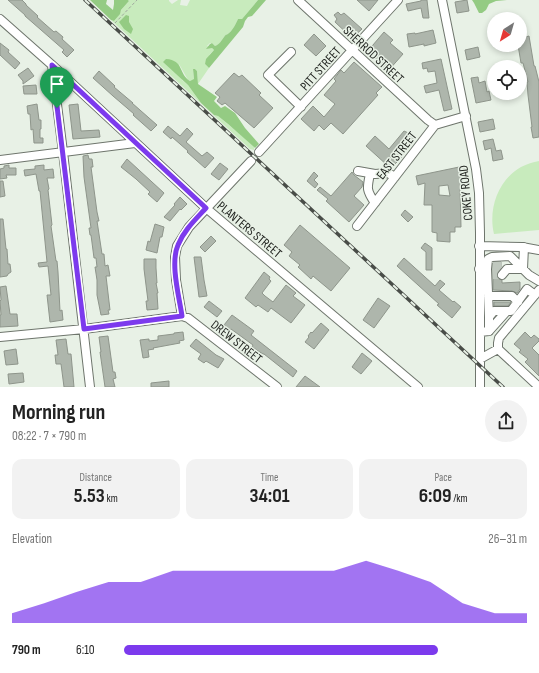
<!DOCTYPE html>
<meta charset="utf-8">
<style>
:root{--surface:#fff;--page:#f2f2f2;--text:#222;--muted:#767676;--accent:#7c3aed}
body{margin:0;font-family:"Sofia Sans Condensed",sans-serif;background:var(--page);color:var(--text);height:100vh;display:flex;flex-direction:column;font-size:15px;white-space:nowrap}
*{box-sizing:border-box;margin:0}
p{font-size:13px;color:var(--muted)}
.icon{flex:none;width:22px;height:22px;fill:none;stroke:currentColor;stroke-width:2;stroke-linecap:round;stroke-linejoin:round}
.map{position:relative;height:387px;overflow:hidden}
.sheet{display:flex;flex-direction:column;background:var(--surface);flex:1}
.sheet>*{flex:none}
.needle{width:26px;rotate:217deg}
.tools{position:absolute;left:487px;top:12px;display:grid;gap:8px}
.tools a{display:grid;place-items:center;width:40px;height:40px;border-radius:50%;background:var(--surface);box-shadow:0 2px 6px #0003;font-size:20px}
.pin{position:absolute;display:grid;place-items:center;width:34px;height:34px;color:#fff;margin:-41px -17px;border-radius:50% 50% 50% 0;rotate:-45deg;box-shadow:0 0 4px #0007}
.pin .icon{rotate:45deg}
.round{display:grid;place-items:center;flex:none;width:42px;height:42px;border-radius:21px;background:var(--page)}
.summary{display:flex;align-items:center;justify-content:space-between;height:68px;padding:0 12px}
h1{font-size:22px;font-weight:700;line-height:30px}
.stats{display:grid;grid-template-columns:repeat(3,1fr);gap:6px;height:68px;padding:4px 12px}
.stats div{display:grid;align-content:center;border-radius:10px;background:var(--page);text-align:center}
.stats b{font-size:20px;font-weight:700}
.stats small{font-size:11px;font-weight:400}
.stats p{font-size:11px}
.chart{height:112px;padding:8px 12px}
.chart p{display:flex;justify-content:space-between}
.chart svg{width:100%;height:72px;margin-top:4px;fill:var(--accent);opacity:.7}
ul{padding:0 12px;list-style:none;font-size:13px}
li{display:grid;grid-template-columns:64px 48px 1fr;align-items:center;height:30px}
li i{height:10px;border-radius:5px;background:var(--accent)}
.map>svg:first-child{display:block}
</style>
<div class="map">
<svg width="539" height="387" viewBox="0 0 539 387">
<rect width="100%" height="100%" fill="#e8f1e6"/>
<path fill="#c8ebbd" d="M128,0H169V1L172,4L178,0H181L180,5L187,6L190,0H258L242,19H238C236,23 233,30 229,33C226,36 227,33 224,37C221,41 220,44 215,46L212,43H210L207,46L212,48L214,50L210,54L205,64L209,68L198,84L197,71L195,69H193L194,80L191,81L188,80L179,64L182,80L188,85L193,92L201,103L214,115L218,116L241,135L254,147V150L250,149L111,20L114,21C118,17 119,13 122,9C124,6 127,4 129,1Z
M539,161V230L494,234C488,209 498,180 521,167C527,164 533,162 539,161Z"/>
<path fill="#94cb83" d="M90,0H107L106,4L113,10L114,4V0H128L129,1L121,10L120,14L114,21L111,20Z
M258,0H266L252,16L248,17L245,21L243,27L209,68L205,64L206,59L214,50L212,48L206,49L210,44L212,43L215,46C220,44 221,41 224,37C227,33 226,36 229,33C233,30 236,23 238,19H242Z
M472,0H507L496,1L489,4L486,10L482,13H479L474,3Z
M126,15L129,16V22L133,29L131,34L124,29L119,22Z
M166,59C184,60 179,75 190,81L194,79L193,69H195L197,71L198,84L217,97L214,101L221,108L225,106L235,113L245,128L259,144L255,148L254,147L228,124L218,116L214,115L201,103L193,92L188,85L163,62Z"/>
<path fill="#aeb6ac" stroke="#8e958b" fill-rule="evenodd" d="M8,0H22L26,4V5L38,16L37,17L54,32L56,31L63,37L62,39L74,50L67,57L62,52L64,50L25,16V15Z
M357,0H378L369,11Z
M421,0H427L429,18H423L421,8L408,11L406,4L421,1Z
M467,0L469,11L457,13L455,2Z
M338,12L341,15L344,13L362,29L352,38L335,22L337,19L334,15Z
M433,30L436,43L424,46V44L409,47L407,34L415,33V34Z
M384,32L393,40L390,43L403,54L388,71L379,63L380,62L367,52Z
M314,34L326,46L316,56L304,45Z
M529,36L534,66H535L539,82V137L533,138L531,127H532L528,95L527,82H528L523,63H521L518,45H520V41H523L522,38Z
M0,43L9,50L8,52L20,63L15,69L0,55Z
M478,47L480,57L467,60L465,50Z
M441,59L452,109L444,111L439,90L426,93L424,86L437,83L435,71L428,72L427,68L423,69L422,63Z
M354,62L382,87L376,93L378,95L343,134L331,123L324,130L319,125L314,131L301,119L313,106L324,117L335,104L324,95L336,81L334,79L341,70L344,73Z
M28,68L34,76L23,84V81L18,75Z
M99,71L115,86L114,87L133,103H132L157,125L151,131L133,115L134,114L113,96L93,78Z
M234,73L239,77L242,75L261,93L259,95L273,108L254,128L225,103L222,105L217,101L220,97L215,93Z
M478,77L479,83L485,81L487,92L489,91L491,100L476,103L471,78Z
M36,85L37,94H24L23,86Z
M37,104L39,120H41V129H40V138H43V143H34L33,129L31,130L30,114H28L27,106Z
M78,104L81,131L99,130L100,137L73,139L69,105Z
M493,119L495,129L480,132L478,122Z
M168,126L180,136L187,128L193,134L186,142L202,156L207,152L214,158L205,168L187,152L188,151L172,137L171,139L163,132Z
M404,131L415,136L400,159L393,166L390,164L388,166L366,146L375,136L389,149Z
M493,139L496,151L501,150L503,159L493,161L491,148L485,150L483,141Z
M88,155L89,159H92L93,167H91L97,212L99,221H97L102,254H104L105,266L108,265L110,276H106L110,310H108L109,314L101,315L97,295V280L95,267H97L96,258H94L91,235H90L89,228H91L84,177L83,156Z
M127,159L164,193L157,202L148,194L150,192L136,179L121,167Z
M220,163L228,169L219,180L211,174Z
M9,165V168H16V175H6L7,178L0,179V169L4,168V166Z
M44,165V170L53,169L54,178H47L49,189L48,190L52,225L51,226L56,261H57L58,272L60,311L62,310L63,320L50,322L47,295H51L48,266L39,267L38,263L47,262L40,191H39L36,174L25,176L24,170L35,169V166Z
M464,166L466,177L462,178L463,185H460L461,227H455V232H450V242L437,241V233L432,232V205H424L425,183L418,185L416,176ZM448,185L450,196L439,195V186Z
M314,172L318,176L314,180L318,184L315,188L307,181Z
M352,172L354,175L363,182L362,187L354,196L364,205L349,222L326,201L328,199L317,190L320,187L331,196Z
M0,181H3L5,196L0,197Z
M180,197L187,204L181,210L180,209L170,221L164,217L175,205L174,204Z
M405,210L413,217L408,222L401,215Z
M0,219H3L6,249H7L8,264H10L11,272L8,274L7,276L0,277Z
M155,224L164,227L162,237H160L157,253L146,250L148,241L150,242Z
M300,225L350,268L331,291L313,276L311,279L298,267L300,265L289,256L292,252L284,245Z
M211,236L216,241L205,252L200,247Z
M425,243L432,248V270H426V252L421,248Z
M194,257H201L204,280L207,296L199,297Z
M404,258L435,286L440,280L445,284L439,290L453,302L454,301L461,307L452,318L437,305L439,304L397,266Z
M144,259H156V268L157,283H156L158,293H157L158,309L147,310L146,301H148L144,269Z
M501,262V267L497,274V277L499,279L502,280V283L520,282V289L517,293L512,291L493,290V263Z
M264,272L270,277L269,279L271,281L262,293L265,296L273,302L286,285L296,293L293,296L305,305L291,323L271,308L268,312L258,305L256,307L245,298Z
M6,286L10,314H17L18,326L0,327V315H1L0,301L1,300L0,287Z
M378,298L390,306L374,328L363,320Z
M209,301L222,311L217,317L204,307Z
M494,302H511L508,306H494Z
M232,315L254,331L251,335L297,371L293,377L264,354H263L252,347L253,345L231,329L227,335L220,330Z
M321,323L329,330L314,349L305,342L309,337L308,336L311,332L312,333Z
M183,332L184,340L179,341L180,343L153,348L154,349L148,350L149,357L143,358L140,340L149,339V341L158,340V336L174,334V333Z
M525,332L531,338L534,335L539,339V341L532,348L539,355V376L525,362L528,359L519,352L521,350L514,344Z
M108,336L113,372H115L116,378L113,379L115,387H105L100,352H101L99,337Z
M66,339L68,354H71L74,387H64L61,364H56L55,355H58L56,340Z
M196,339L216,355L224,359L218,368L206,361L204,363L198,359L201,354L190,346Z
M16,349L18,364L6,365L4,351Z
M362,353L372,361L361,374L352,367Z
M23,373L24,382L9,384L8,374Z
M305,376L320,387H296Z
M169,381V387H151V383Z"/>
<g fill="none" stroke-linecap="round" stroke-linejoin="round">
<path stroke="#c0c8bf" stroke-width="8" stroke-dasharray="8 4" stroke-linecap="butt" d="M493,263H501
M493,269H501
M493,275H502"/>
<defs>
<path id="minor" d="M298,0L428,120L435,125
M442,0L476,169L479,193L480,233V387
M0,19L52,65L206,208L418,387
M291,52L268,75L301,107
M52,65L63,152L90,387
M259,152L398,0
M0,160L135,143
M358,171L375,174L388,173L395,177
M370,174C367,188 366,190 375,203
M357,226L435,125L466,116
M479,246L522,247L539,250
M479,269H487L488,259L492,257L510,256L529,275L539,281
M487,269L489,317
M502,275L507,269H523L524,247
M488,296H512L518,302
M182,316L176,280L175,257L177,246L189,227L251,161
M489,331L506,312
M480,332L489,331V317L494,311H511L527,289L535,295
M0,337L84,329L182,316L188,318L277,387
M498,349L539,387
M480,359L498,349V343L499,338L539,290"/>
</defs>
<use href="#minor" stroke="#6e756c" stroke-width="10"/>
<path stroke="#a1a89f" stroke-width="1" stroke-dasharray="3 2" stroke-linecap="butt" d="M115,23L137,0"/>
<use href="#minor" stroke="#fff" stroke-width="8"/>
<defs>
<path id="rail" d="M85,0L503,387"/>
</defs>
<use href="#rail" stroke="#494d48" stroke-width="3.5"/>
<use href="#rail" stroke="#e8f1e6" stroke-width="2" stroke-dasharray="6" stroke-linecap="butt"/>
</g>
<g fill="none" stroke-linecap="round" stroke-linejoin="round">
<defs>
<path id="route" d="M52,65L206,208C196,219 184,230 178,245C170,263 179,296 182,316L84,329Z"/>
</defs>
<use href="#route" stroke="#fff" stroke-width="8"/>
<use href="#route" stroke="#7c3aed" stroke-width="5"/>
</g>
<g text-anchor="middle" stroke-width="3" stroke-linejoin="round" paint-order="stroke">
<g font-size="13" fill="#222521" stroke="#e8f1e6">
<text transform="translate(374 54) rotate(43)" y="5">SHERROD STREET</text>
<text transform="translate(320 68) rotate(-48)" y="5">PITT STREET</text>
<text transform="translate(396 155) rotate(-52)" y="5">EAST STREET</text>
<text transform="translate(465 193) rotate(-95)" y="5">COKEY ROAD</text>
<text transform="translate(250 229) rotate(40)" y="5">PLANTERS STREET</text>
<text transform="translate(237 341) rotate(38)" y="5">DREW STREET</text>
</g>
</g>
</svg>
<div class="tools">
<a><svg class="needle" viewBox="-14 -14 28 28"><path d="M0-13l5 13h-10z" fill="#e53935"/><path d="M0 13l5-13h-10z" fill="#767676"/></svg></a>
<a><svg class="icon" aria-label="locate" viewBox="0 0 24 24"><circle cx="12" cy="12" r="6"/><path d="M12 2v4M12 18v4M2 12h4M18 12h4"/></svg></a>
</div>
<div class="pin" style="left:57px;top:108px;background:#1e9e55"><svg class="icon" aria-label="arrive" viewBox="0 0 24 24"><path d="M6 21V4h12l-3 4 3 4H6"/></svg></div>
</div>
<section class="sheet">
<div class="summary"><div><h1>Morning run</h1><p>08:22 · 7 × 790 m</p></div><a class="round"><svg class="icon" aria-label="share" viewBox="0 0 24 24"><path d="M12 15V3M7 8l5-5 5 5M5 13v7h14v-7"/></svg></a></div>
<div class="stats">
<div><p>Distance</p><b>5.53<small> km</small></b></div>
<div><p>Time</p><b>34:01</b></div>
<div><p>Pace</p><b>6:09<small> /km</small></b></div>
</div>
<div class="chart"><p><span>Elevation</span>26–31 m</p>
<svg viewBox="0 0 160 44" preserveAspectRatio="none"><path d="M0 44V38L10 32L20 25L30 19L40 19L50 12L60 12L70 12L80 12L90 12L100 12L110 6L120 12L130 19L140 32L150 38L160 38V44z"/></svg>
</div>
<ul>
<li><b>790 m</b>6:10<i style="width:78%"></i></li>
</ul>
</section>
